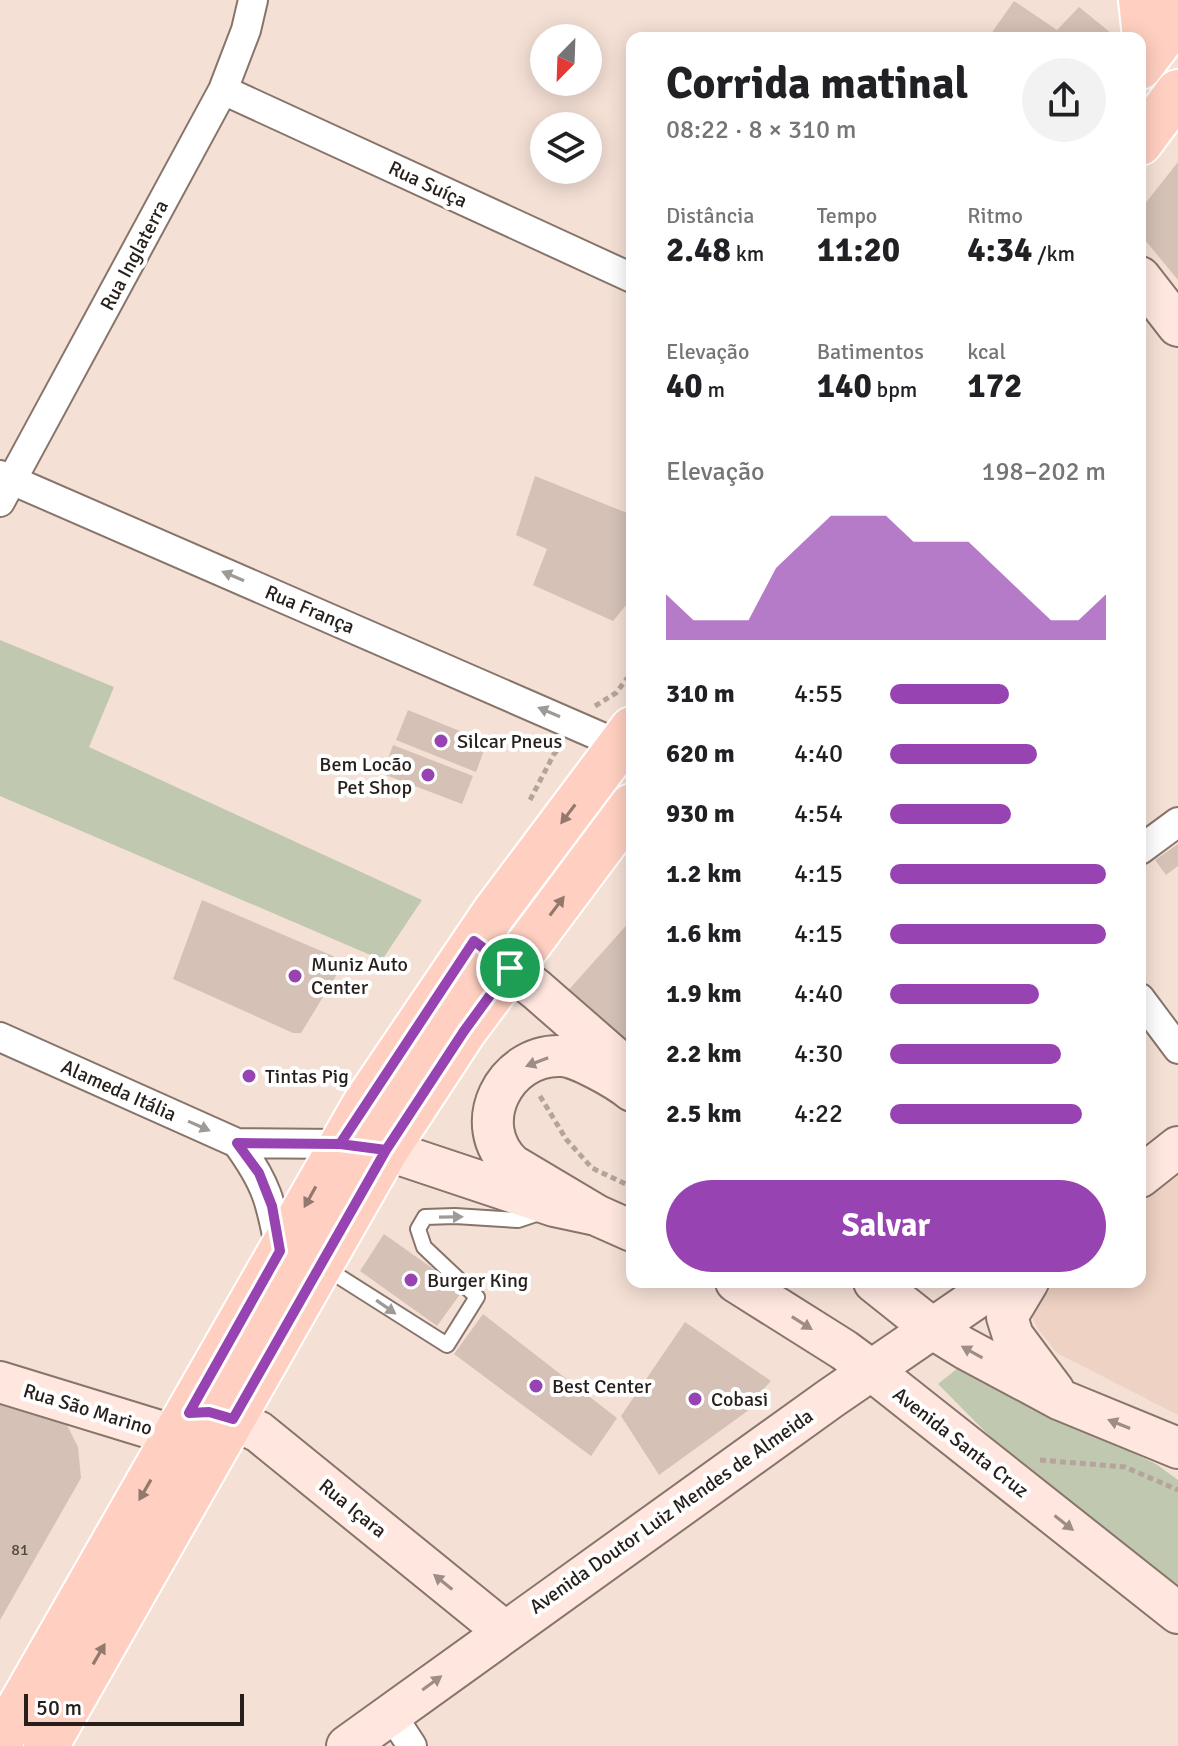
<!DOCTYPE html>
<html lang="pt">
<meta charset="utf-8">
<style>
:root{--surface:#fff;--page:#f2f2f2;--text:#202124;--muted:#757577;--accent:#9743b1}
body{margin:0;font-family:Signika,sans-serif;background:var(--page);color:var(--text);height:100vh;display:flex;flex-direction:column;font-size:30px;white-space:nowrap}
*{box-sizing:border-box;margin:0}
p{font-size:26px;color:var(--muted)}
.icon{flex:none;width:44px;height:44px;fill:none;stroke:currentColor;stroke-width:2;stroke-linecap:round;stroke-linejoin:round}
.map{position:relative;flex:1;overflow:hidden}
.details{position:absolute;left:626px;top:32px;width:520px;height:1256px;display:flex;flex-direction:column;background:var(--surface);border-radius:16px;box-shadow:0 4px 20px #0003}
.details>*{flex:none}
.needle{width:52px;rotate:203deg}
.fabs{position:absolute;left:530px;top:24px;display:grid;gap:16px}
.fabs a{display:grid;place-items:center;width:72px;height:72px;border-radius:50%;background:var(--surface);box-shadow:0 4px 20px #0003;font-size:40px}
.scale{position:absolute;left:24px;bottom:20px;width:220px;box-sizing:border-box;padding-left:8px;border:4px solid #271f1b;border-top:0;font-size:22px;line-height:28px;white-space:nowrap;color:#271f1b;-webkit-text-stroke:6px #fff;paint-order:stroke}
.pin{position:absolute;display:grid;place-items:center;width:68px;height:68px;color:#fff;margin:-34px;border:4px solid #fff;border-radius:50%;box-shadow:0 2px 8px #0007}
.round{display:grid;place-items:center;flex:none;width:84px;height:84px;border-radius:42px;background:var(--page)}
.summary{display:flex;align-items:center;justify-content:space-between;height:136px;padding:0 40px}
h1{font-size:44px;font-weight:800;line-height:60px}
.figures{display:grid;grid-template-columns:repeat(3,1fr);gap:12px;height:136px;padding:8px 40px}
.figures div{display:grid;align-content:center}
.figures b{font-size:34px;font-weight:800}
.figures small{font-size:22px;font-weight:400}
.figures p{font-size:22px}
.chart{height:224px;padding:16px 40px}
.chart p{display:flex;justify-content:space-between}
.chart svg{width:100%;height:144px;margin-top:8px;fill:var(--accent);opacity:.7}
.cta{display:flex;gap:16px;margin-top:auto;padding:16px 40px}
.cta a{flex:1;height:92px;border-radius:48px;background:var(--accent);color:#fff;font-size:32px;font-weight:800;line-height:92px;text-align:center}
ul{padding:0 40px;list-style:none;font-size:26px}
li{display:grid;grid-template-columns:128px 96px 1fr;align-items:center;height:60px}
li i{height:20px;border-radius:10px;background:var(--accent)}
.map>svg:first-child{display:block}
</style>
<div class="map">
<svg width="1178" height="1746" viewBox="0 0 1178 1746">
<rect width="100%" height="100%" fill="#f5e0d5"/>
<path fill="#eed2c3" d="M1178,1176V1415L1057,1353L1038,1329L1030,1312L1040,1282H1140V1204Z"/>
<path fill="#c0c8b0" d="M0,640L114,687L89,747L422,900L382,960L0,796Z
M963,1364L1056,1416L1156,1464L1178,1480V1596L1031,1478L938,1384Z"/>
<path fill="#d5c1b6" d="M1014,1L1057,30L1079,7L1111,33L1108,38H988Z
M1178,162V280L1140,234V210Z
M535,476L632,515V598L613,621L533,585L547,549L516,535Z
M408,710L487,742L476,772L396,740Z
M393,745L473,776L462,804L383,774Z
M1178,844V866L1166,875L1155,860Z
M202,900L333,956L342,966L301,1033H293L173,979Z
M632,919V1044L565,994Z
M384,1234L463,1290L437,1326L360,1271Z
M483,1314L617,1418L591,1456L454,1354Z
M685,1322L771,1381L756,1397L760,1402L659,1475L621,1416Z
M0,1404L67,1425L78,1447L81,1478L0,1620Z"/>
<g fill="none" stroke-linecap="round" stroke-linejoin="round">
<defs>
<path id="lane" d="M324,1267L447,1345L477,1297L424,1247L418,1229L425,1217L455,1216L518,1220L542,1212"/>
<path id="street" d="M223,90L632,278
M0,475L620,745
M0,502L223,90L246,30L253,0
M1140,850L1178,822
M1140,998L1178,1049
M0,1037L237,1143L340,1144
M237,1143C267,1184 271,1202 280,1251
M391,1714L412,1746"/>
<path id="secondary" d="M1140,277L1178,326
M484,948L537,990L631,1072
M356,1146L386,1150L554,1206L596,1215L632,1231
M1140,1177L1178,1147
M596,1215L512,1165C469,1125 504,1054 561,1056C577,1056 619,1080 632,1091
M736,1282L844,1350L871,1370L1178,1613
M874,1282L933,1329L964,1348L1061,1400L1178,1448
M1028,1282L1007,1317L1013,1336L1054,1391
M0,1382L176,1436
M202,1412L233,1419L259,1432L504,1631
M347,1746L831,1398L1000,1282"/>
<path id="primary" d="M1141,0L1147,57
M1140,67L1178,17
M1140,143L1178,92
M0,1741L366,1102L494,913L632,729
M46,1746L386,1150L464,1031L632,806"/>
</defs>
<use href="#lane" stroke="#87746a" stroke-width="18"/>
<use href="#street" stroke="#87746a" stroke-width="32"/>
<use href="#secondary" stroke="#87746a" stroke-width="44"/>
<use href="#primary" stroke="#fff" stroke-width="48"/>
<path stroke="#b5a49c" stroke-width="5" stroke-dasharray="6 4" stroke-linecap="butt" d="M595,706L616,693L632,672
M530,800L554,754L561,747
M540,1096L566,1139L592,1168L632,1187
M1040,1460L1125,1467L1178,1490"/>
<use href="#lane" stroke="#fff" stroke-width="14"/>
<use href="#street" stroke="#fff" stroke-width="28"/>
<use href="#secondary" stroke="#ffe7e0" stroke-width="40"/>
<use href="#primary" stroke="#ffd0c1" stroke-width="44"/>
</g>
<defs><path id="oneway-solid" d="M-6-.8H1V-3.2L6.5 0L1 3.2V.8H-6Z" transform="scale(2)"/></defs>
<g fill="#9e9a98">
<use href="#oneway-solid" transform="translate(233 576) rotate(-157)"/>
<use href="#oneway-solid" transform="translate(549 712) rotate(-157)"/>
<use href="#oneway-solid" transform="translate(199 1126) rotate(24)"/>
<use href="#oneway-solid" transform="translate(451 1217) rotate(-1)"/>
<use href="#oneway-solid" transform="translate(386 1307) rotate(35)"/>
</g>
<g fill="#93786e">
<use href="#oneway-solid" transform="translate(568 814) rotate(127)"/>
<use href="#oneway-solid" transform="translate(557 906) rotate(-53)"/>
<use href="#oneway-solid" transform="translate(310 1197) rotate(119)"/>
<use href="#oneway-solid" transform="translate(145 1490) rotate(120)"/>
<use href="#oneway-solid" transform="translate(99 1654) rotate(-60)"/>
</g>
<g fill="#9e8d87">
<use href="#oneway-solid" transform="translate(537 1062) rotate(159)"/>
<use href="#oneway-solid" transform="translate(802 1323) rotate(32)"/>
<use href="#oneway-solid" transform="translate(972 1352) rotate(-151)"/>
<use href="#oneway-solid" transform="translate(1119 1424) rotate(-158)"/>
<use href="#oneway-solid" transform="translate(1064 1523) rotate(38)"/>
<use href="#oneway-solid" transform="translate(443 1582) rotate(-141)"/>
<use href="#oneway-solid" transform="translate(432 1683) rotate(-36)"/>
</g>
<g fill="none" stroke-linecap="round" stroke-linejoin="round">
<defs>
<path id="route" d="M510,968L464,1031L386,1150L340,1144L237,1143L259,1173L272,1206L280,1251L189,1413L209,1412L233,1419L386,1150L340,1144L474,941L510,968"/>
</defs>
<use href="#route" stroke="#fff" stroke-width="16"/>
<use href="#route" stroke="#9743b1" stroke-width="10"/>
</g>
<g fill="#9743b1" stroke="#fff" stroke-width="3">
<circle cx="441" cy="741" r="8"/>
<circle cx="428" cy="775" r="8"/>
<circle cx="295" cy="976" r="8"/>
<circle cx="249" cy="1076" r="8"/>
<circle cx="411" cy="1280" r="8"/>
<circle cx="536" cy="1386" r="8"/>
<circle cx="695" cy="1399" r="8"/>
</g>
<g text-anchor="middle" stroke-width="8" stroke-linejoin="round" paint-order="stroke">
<g font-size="16" fill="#524842">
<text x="20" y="1555">81</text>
</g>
<g font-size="20" fill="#271f1b" stroke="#fff">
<text transform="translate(428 184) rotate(25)" y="7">Rua Suíça</text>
<text transform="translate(134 255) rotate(-62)" y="7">Rua Inglaterra</text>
<text transform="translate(310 609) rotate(23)" y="7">Rua França</text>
<text transform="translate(119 1090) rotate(24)" y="7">Alameda Itália</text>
<text transform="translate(88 1409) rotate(17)" y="7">Rua São Marino</text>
<text transform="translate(961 1442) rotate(38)" y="7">Avenida Santa Cruz</text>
<text transform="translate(353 1508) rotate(39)" y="7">Rua Içara</text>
<text transform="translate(671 1511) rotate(-35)" y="7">Avenida Doutor Luiz Mendes de Almeida</text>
</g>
<g font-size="20" fill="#271f1b" stroke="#fff" text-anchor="start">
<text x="457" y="748">Silcar Pneus</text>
<text x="412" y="771" text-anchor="end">Bem Locão<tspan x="412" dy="23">Pet Shop</tspan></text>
<text x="311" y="971">Muniz Auto<tspan x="311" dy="23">Center</tspan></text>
<text x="265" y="1083">Tintas Pig</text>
<text x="427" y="1287">Burger King</text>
<text x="552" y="1393">Best Center</text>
<text x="711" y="1406">Cobasi</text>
</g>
</g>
</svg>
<div class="fabs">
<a><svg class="needle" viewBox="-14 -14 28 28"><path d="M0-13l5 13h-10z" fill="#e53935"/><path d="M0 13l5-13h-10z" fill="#757577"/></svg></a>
<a><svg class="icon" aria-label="layers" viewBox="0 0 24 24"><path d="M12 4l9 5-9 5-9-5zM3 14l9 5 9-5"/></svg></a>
</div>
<div class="scale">50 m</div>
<div class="pin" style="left:510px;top:968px;background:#1e9e55"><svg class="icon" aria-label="arrive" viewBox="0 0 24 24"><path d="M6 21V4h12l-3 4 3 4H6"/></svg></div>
<section class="details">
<div class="summary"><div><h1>Corrida matinal</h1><p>08:22 · 8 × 310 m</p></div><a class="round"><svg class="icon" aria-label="share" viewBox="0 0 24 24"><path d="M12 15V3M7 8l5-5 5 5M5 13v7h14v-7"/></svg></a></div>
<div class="figures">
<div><p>Distância</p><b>2.48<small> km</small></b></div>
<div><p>Tempo</p><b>11:20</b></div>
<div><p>Ritmo</p><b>4:34<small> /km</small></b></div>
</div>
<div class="figures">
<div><p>Elevação</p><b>40<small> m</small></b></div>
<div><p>Batimentos</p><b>140<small> bpm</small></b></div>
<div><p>kcal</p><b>172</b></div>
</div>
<div class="chart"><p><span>Elevação</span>198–202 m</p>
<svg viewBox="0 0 160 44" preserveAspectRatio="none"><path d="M0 44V30L10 38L20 38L30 38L40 22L50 14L60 6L70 6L80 6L90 14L100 14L110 14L120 22L130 30L140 38L150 38L160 30V44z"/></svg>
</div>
<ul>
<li><b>310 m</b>4:55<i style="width:55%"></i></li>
<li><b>620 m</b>4:40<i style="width:68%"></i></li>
<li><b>930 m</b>4:54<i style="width:56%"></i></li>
<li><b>1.2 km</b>4:15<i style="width:100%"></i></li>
<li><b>1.6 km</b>4:15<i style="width:100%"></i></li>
<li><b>1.9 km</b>4:40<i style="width:69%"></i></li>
<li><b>2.2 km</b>4:30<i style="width:79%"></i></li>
<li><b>2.5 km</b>4:22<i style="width:89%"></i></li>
</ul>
<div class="cta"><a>Salvar</a></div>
</section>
</div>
